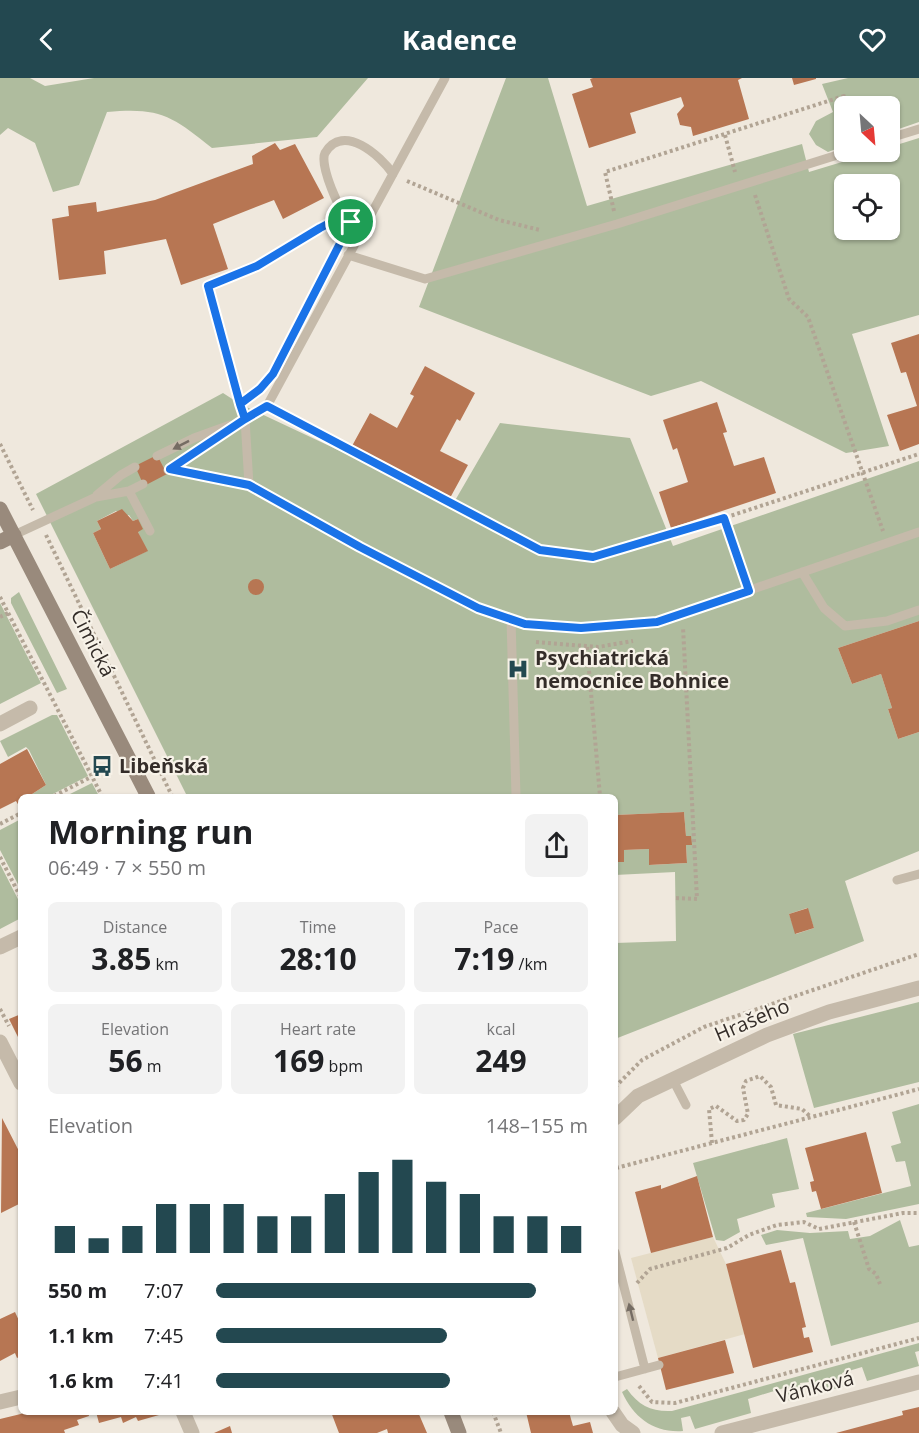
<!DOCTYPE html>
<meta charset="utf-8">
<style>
:root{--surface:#fff;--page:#f2f2f2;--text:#202124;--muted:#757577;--accent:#234850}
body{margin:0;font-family:"Open Sans",sans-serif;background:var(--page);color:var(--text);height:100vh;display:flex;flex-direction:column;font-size:22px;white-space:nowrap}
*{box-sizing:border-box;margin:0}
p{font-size:20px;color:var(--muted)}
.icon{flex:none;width:33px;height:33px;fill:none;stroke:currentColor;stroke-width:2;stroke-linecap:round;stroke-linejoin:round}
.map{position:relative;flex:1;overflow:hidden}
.details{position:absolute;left:18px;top:716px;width:600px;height:621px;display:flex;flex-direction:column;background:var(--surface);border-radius:9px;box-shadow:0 2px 4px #0004}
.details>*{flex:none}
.needle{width:39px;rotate:154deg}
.controls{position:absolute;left:834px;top:18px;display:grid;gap:12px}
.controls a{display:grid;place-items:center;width:66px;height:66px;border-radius:9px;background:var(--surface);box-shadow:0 2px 4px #0004;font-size:30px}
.pin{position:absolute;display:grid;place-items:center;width:51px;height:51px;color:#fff;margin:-26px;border:3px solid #fff;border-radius:50%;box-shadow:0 2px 6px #0007}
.round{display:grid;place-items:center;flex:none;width:63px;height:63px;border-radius:9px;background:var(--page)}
.headline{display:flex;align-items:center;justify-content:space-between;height:102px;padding:0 30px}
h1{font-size:33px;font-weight:700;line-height:45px}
.stats{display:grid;grid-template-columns:repeat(3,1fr);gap:9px;height:102px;padding:6px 30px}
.stats div{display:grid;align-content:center;border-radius:9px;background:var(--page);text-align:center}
.stats b{font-size:30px;font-weight:700}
.stats small{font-size:16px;font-weight:400}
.stats p{font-size:16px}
.chart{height:168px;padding:12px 30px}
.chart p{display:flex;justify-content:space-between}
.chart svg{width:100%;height:108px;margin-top:6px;stroke:var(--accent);stroke-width:6}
ul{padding:0 30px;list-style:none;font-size:20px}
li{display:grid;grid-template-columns:96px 72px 1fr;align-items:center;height:45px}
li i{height:15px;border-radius:8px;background:var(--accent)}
header{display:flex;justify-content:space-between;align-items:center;height:78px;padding:0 30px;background:var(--accent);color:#fff;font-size:27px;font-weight:700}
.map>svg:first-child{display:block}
</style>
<header><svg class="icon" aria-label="back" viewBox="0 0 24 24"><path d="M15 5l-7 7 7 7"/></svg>Kadence<svg class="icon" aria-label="heart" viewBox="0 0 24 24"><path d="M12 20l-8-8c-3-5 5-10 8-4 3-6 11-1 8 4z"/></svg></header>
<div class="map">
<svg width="919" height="1355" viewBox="0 0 919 1355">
<rect width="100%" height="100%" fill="#efe8dd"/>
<path fill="#afbc9e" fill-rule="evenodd" d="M0,0H30L45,8L94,0H368L317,59L212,70C172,38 160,29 107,34L79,107L53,114L35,65L8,50L0,57Z
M506,0H548L587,128L802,66L809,94L875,74H890V69L919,60V237L852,256L889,368L846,375L701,303L651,318L419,229ZM844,106H890V152H844Z
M848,0H919V44L890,54V28H844V68L828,74L816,67L809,56L816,43L833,34L822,6Z
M223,315L240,326L453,426L500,345L630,360L673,468L919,383V543L838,570L852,606L881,596L892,630L888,631L898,661L919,654V773L845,803L864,863L615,961V865L676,863L675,794L615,797V784H624V772L649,771L650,787L687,785L686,767L691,766V758H686L684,734L615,737V718H187L36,416ZM116,433L126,438L129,437L133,443L138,441V454L147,473L110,491L93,455L101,451L97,443ZM807,830L814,850L796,856L789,836Z
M19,514L67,611L57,615L11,525V520Z
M0,525L41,605L0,626Z
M52,637H57L88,698L49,718H29L46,707L29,672L26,669L8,679L0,663Z
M92,705L99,718H66Z
M21,741V812L0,772V752Z
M0,786L21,827V840L0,851Z
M919,924V1004L814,1030L793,956Z
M919,1026V1126L846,1141L807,1139L806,1135L911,1108L905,1083L896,1084L891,1068L901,1065L892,1034Z
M787,1060L799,1111L772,1116L775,1129L737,1141L740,1154L724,1163L716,1162L693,1085Z
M900,1142L909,1169L919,1167V1244L831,1268L803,1160L766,1167L761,1157L777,1152L810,1155L848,1153L850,1161L870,1158Z
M919,1265V1273L915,1274L919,1288L867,1303L862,1289L842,1295L845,1308L812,1317L809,1304L800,1305L803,1321L789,1323L784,1310L748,1321L751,1335L695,1351L690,1338L681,1340L683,1353C654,1355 634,1340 622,1314L627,1311C639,1328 652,1334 672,1333Z"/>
<path fill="#e5dbc6" d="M713,1159L726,1186L745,1256L658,1280L631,1180Z"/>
<path fill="#b77653" d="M593,0H742L738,2L749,41L693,58L691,49L680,47L677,36L684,28L681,19L630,35L636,55L589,70L572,16L593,9L590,1Z
M792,0H816V1L794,7Z
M275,65L280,72L295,66L324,120L283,141L274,122L213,146L228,191L181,207L166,161L104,173L106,196L59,202L52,141L69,138L68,128L96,124L97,134L155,122L253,86L252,78Z
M919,256V366L900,373L887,337L917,328L906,294L901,295L891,265Z
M425,288L475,315L460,343L457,341L440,373L468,387L450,420L352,368L370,335L397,350L414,318L410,316Z
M717,324L727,354L723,355L734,388L764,379L776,415L671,450L659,414L688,404L677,370L673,372L663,342Z
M157,377L167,396L144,408L135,388Z
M122,431L133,443L138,441L143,451L138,454L148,473L110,491L93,455L101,451L97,443Z
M248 509a8 8 0 1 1 16 0a8 8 0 1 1-16 0Z
M919,543V654L898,661L888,631L892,630L881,596L852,606L838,570Z
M27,671L46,707L29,718H21L19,728L16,723L0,731V686Z
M684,734L686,758H691L692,767H686L687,785L649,787V771L624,772V784H615V737Z
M808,830L814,850L795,856L789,836Z
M21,936V958L18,959L9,941Z
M2,1040L21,1077V1125L1,1135Z
M866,1054L882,1115L821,1131L816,1113L812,1114L810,1104L814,1103L805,1070Z
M697,1098L713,1159L651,1175L635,1114L661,1107V1111Z
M781,1172L790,1205L795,1204L806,1249L802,1250L804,1260L809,1259L813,1274L753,1290L726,1186Z
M15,1234L21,1247V1278L17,1280L15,1275L0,1283V1241Z
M725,1262L734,1295L666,1312L658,1280Z
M919,1329V1355H836L903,1337L902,1333Z
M29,1334H88L89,1338L77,1342L79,1347L64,1352L65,1355H0V1341Z
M96,1334H158L159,1337L138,1343L136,1339L123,1345L121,1339L99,1345Z
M331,1334H418L427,1355H388L387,1351L377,1355H339Z
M526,1334H569L573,1348L590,1344L593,1355H531Z
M230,1348L232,1355H214Z"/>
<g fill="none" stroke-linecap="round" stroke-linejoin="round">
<path stroke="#b1a494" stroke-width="4" stroke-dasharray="3 3" stroke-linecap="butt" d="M725,57L735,94
M407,103L499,142L540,152
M755,117L789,221L808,239L883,453
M614,133L605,94L844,18L847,28
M241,329L208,208L257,187L332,144
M280,335L540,472L593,479L724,440L919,376
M0,366L33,432
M724,440L744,499
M46,457L172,718
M0,519L102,718
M0,539L8,535
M536,564L598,569L633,563
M587,569L600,718
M54,718L91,699
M0,746L21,735
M0,779L21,820
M676,820L697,821L683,549
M0,931L9,948
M615,1009L642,982L704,949L919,876
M712,1065L709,1031L716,1028L737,1043L744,1042L748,1036L743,1010L746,1003L760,998L771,1009L776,1027L802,1031L811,1039
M616,1090L919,1011
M854,1144L869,1191L876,1196L880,1206
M637,1205L650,1191L727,1170L749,1157L777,1147L804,1144L819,1151L903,1135H919
M639,1308L652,1324L675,1325L919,1260
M493,1334L501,1355"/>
<path stroke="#c5baaa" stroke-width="9" d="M890,60L919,51
M363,150C359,148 353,147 350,144C340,135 319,87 325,75C343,44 381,78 393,96
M348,177L425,201L617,146L847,74
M245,341L249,407
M157,378L194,360L230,347
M170,391L249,407L360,469L479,530L525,546L581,550L657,544L919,454
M168,392L267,328L445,0
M129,413L150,453
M97,417L121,397L135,389
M14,457L96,419L129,413L143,406
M802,494L824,530L845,548L887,543L919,532
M511,541L516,718
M897,802L919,796
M672,1000L686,1027
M615,1174L645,1291
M615,1299L659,1287"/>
<path stroke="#c5baaa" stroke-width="15" d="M0,646L30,630
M0,869L21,859
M0,964L21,1005
M615,1040L638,1018L767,957L829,934L919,910
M0,1324L21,1319
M183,1334L192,1355
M613,1334L622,1347L633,1355
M722,1355L919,1304"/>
<path stroke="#998a7c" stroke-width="15" d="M0,431L148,718
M0,464L14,457
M451,1334L459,1355"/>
</g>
<defs><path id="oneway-solid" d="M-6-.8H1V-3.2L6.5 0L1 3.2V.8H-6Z" transform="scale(1.5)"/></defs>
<g fill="#756c63">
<use href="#oneway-solid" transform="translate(181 367) rotate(153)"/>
<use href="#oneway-solid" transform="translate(631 1234) rotate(-104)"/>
</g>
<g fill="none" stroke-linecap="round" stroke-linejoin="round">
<defs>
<path id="route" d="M351,144L345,137L320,150L257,188L208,208L240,326L245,341L267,328L540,472L593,479L724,440L749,513L657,544L581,550L525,546L478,530L360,469L249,407L170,391L245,341L240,326L260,311L273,296L351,144"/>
</defs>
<use href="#route" stroke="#fff" stroke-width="12"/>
<use href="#route" stroke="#1a73e8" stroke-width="8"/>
</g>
<defs>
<symbol id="hospital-bare" viewBox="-9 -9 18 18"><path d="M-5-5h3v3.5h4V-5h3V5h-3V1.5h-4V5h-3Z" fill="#234850" stroke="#f7f2e8" stroke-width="2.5" paint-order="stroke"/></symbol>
<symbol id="bus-bare" viewBox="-9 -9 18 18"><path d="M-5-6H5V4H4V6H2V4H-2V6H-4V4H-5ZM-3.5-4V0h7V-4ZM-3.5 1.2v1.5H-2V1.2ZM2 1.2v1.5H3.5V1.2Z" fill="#234850" stroke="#f7f2e8" stroke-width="2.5" paint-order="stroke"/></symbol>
</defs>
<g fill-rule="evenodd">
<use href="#hospital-bare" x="503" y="576" width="30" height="30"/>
<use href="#bus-bare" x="87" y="673" width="30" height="30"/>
</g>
<g text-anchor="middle" stroke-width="4.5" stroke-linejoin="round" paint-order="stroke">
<g font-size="20" fill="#342d29" stroke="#f7f2e8">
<text transform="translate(93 565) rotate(63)" y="7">Čimická</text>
<text transform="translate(752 942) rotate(-23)" y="7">Hrašeho</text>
<text transform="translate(815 1309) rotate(-14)" y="7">Vánková</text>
</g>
<g font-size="20" font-weight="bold" fill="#342d29" stroke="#f7f2e8" text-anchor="start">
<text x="535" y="587">Psychiatrická<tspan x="535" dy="23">nemocnice Bohnice</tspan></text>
<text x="119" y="695">Libeňská</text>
</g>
</g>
</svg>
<div class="controls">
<a><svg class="needle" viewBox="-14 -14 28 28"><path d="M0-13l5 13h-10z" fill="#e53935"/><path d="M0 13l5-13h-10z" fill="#757577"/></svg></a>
<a><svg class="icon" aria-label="locate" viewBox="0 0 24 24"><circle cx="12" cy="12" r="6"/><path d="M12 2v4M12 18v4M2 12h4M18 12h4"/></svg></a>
</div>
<div class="pin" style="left:351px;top:144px;background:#1e9e55"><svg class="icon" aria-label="arrive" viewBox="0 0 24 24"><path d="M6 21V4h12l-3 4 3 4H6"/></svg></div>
<section class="details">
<div class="headline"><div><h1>Morning run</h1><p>06:49 · 7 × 550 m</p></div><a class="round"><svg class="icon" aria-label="share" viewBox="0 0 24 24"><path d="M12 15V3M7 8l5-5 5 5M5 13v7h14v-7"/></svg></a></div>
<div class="stats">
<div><p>Distance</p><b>3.85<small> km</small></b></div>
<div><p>Time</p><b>28:10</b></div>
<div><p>Pace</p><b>7:19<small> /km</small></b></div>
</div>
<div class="stats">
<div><p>Elevation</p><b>56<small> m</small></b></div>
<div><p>Heart rate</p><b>169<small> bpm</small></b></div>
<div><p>kcal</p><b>249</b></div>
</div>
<div class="chart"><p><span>Elevation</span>148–155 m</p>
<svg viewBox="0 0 160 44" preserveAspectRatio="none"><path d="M5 44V33M15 44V38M25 44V33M35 44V24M45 44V24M55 44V24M65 44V29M75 44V29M85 44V20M95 44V11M105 44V6M115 44V15M125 44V20M135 44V29M145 44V29M155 44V33"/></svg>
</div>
<ul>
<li><b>550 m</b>7:07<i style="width:86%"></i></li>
<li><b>1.1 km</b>7:45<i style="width:62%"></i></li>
<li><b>1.6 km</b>7:41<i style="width:63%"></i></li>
</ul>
</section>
</div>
